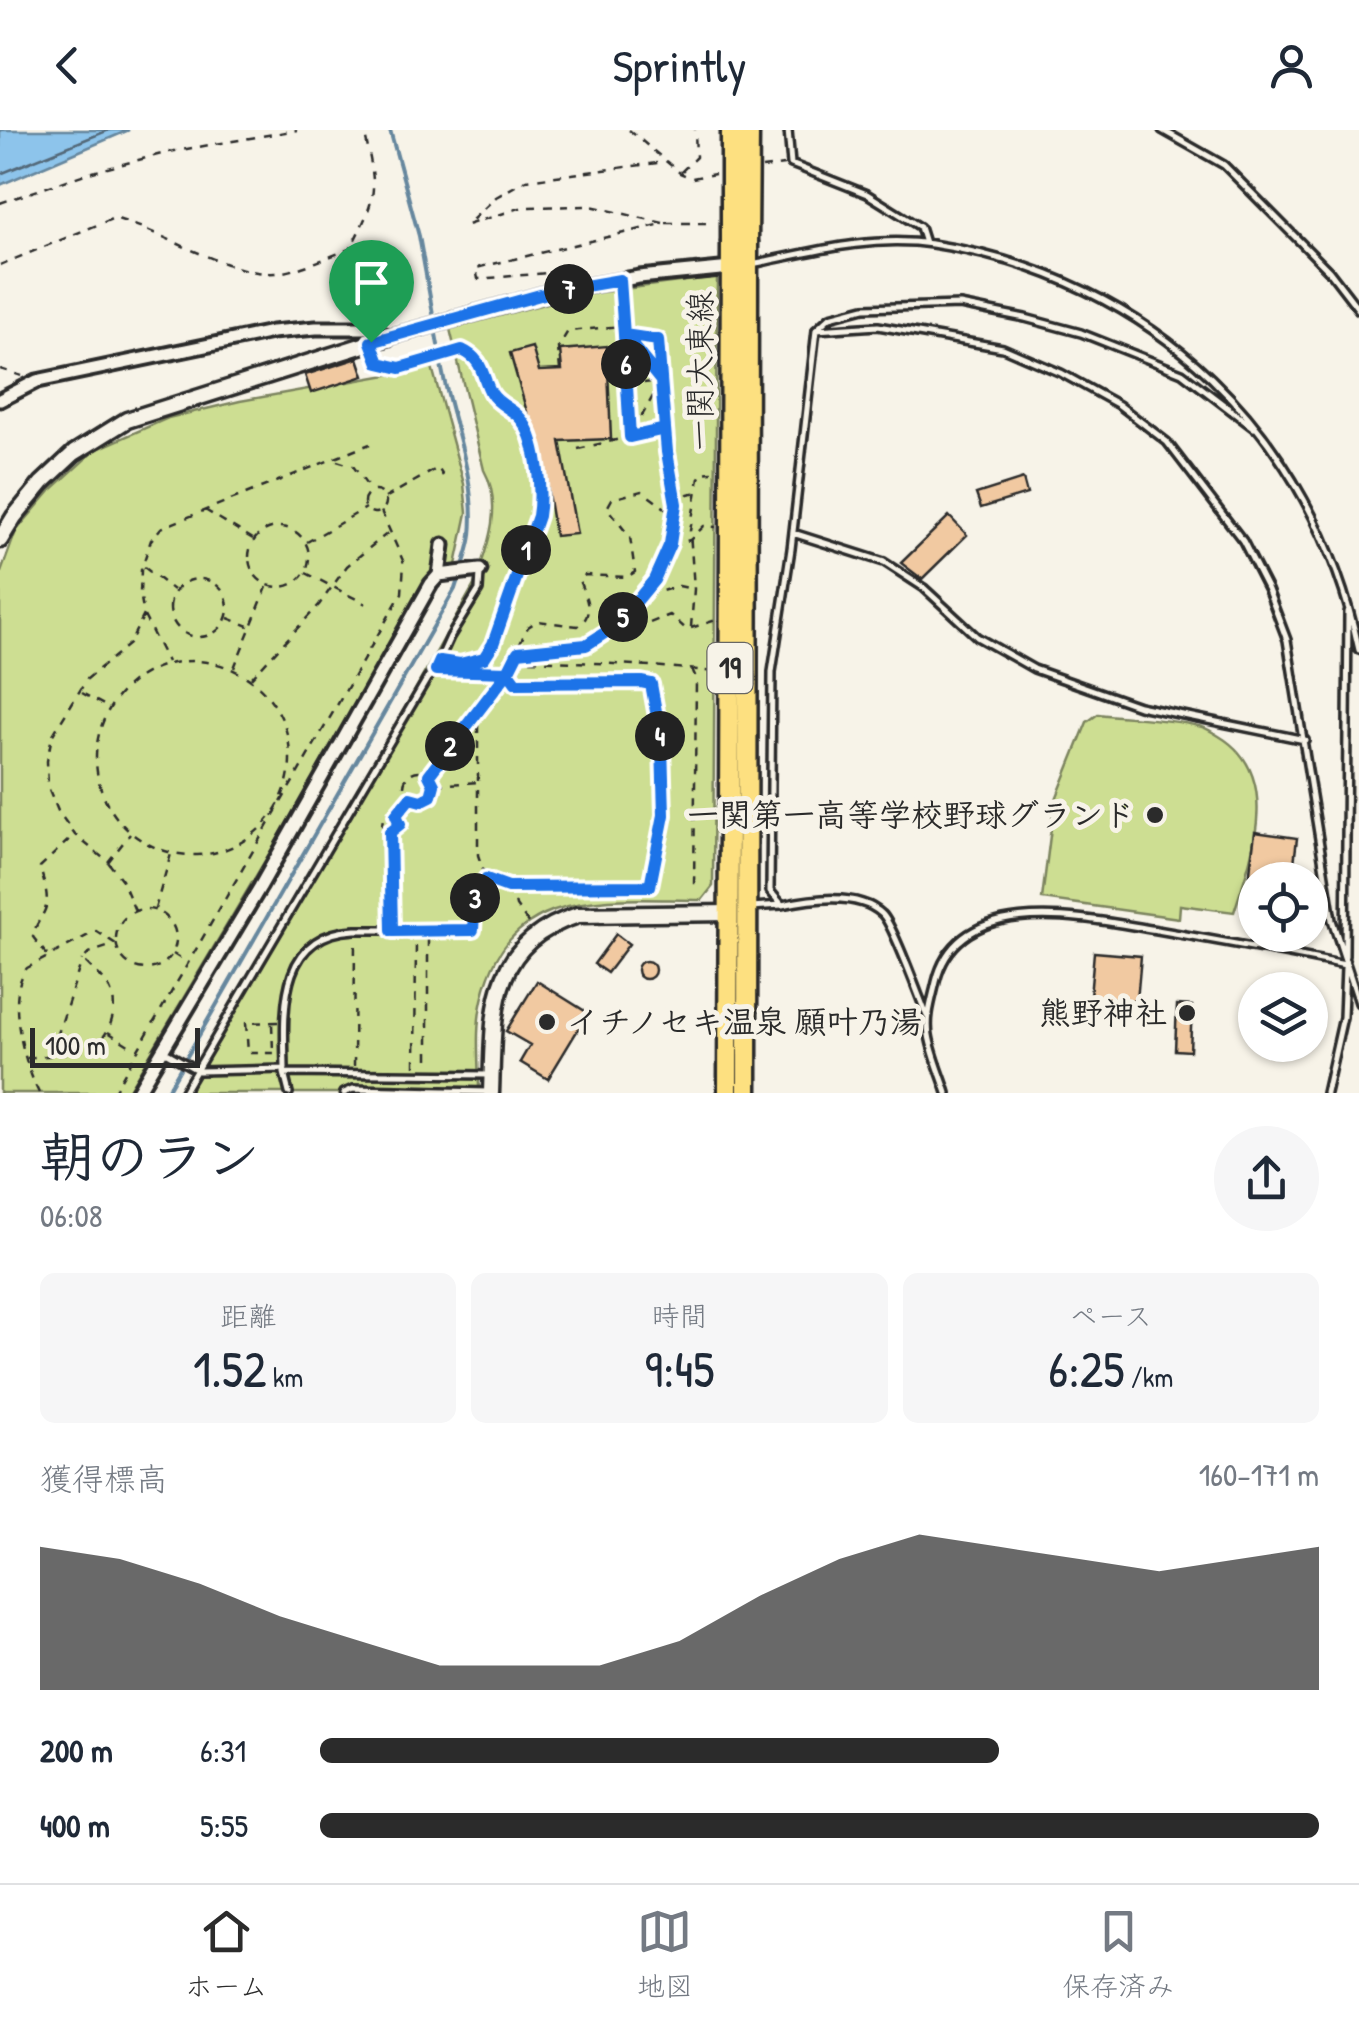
<!DOCTYPE html>
<html lang="ja">
<meta charset="utf-8">
<style>
:root{--surface:#fff;--page:#f6f6f7;--text:#1f2937;--muted:#747a83;--line:#e0e1e3;--accent:#2b2b2b}
body{margin:0;font-family:"Patrick Hand","Klee One",sans-serif;background:var(--page);color:var(--text);height:100vh;display:flex;flex-direction:column;font-size:38px;white-space:nowrap}
*{box-sizing:border-box;margin:0}
p{font-size:32px;color:var(--muted)}
.icon{flex:none;width:55px;height:55px;fill:none;stroke:currentColor;stroke-width:2;stroke-linecap:round;stroke-linejoin:round}
.map{position:relative;height:963px;overflow:hidden}
.drawer{display:flex;flex-direction:column;background:var(--surface);flex:1}
.drawer>*{flex:none}
.buttons{position:absolute;left:1238px;top:732px;display:grid;gap:20px}
.buttons a{display:grid;place-items:center;width:90px;height:90px;border-radius:50%;background:var(--surface);box-shadow:0 2px 8px #0004;font-size:50px}
.scale{position:absolute;left:30px;bottom:25px;width:170px;box-sizing:border-box;padding-left:10px;border:5px solid #2b2b2b;border-top:0;font-size:28px;line-height:35px;white-space:nowrap;color:#2b2b2b;-webkit-text-stroke:8px #f7f3e8;paint-order:stroke}
.pin{position:absolute;display:grid;place-items:center;width:85px;height:85px;color:#fff;margin:-102px -42px;border-radius:50% 50% 50% 0;rotate:-45deg;box-shadow:0 0 10px #0007}
.pin .icon{rotate:45deg}
.km{position:absolute;width:50px;height:50px;margin:-25px;border-radius:50%;background:#222;color:#fff;font-size:28px;line-height:50px;text-align:center}
.round{display:grid;place-items:center;flex:none;width:105px;height:105px;border-radius:52px;background:var(--page)}
.head{display:flex;align-items:center;justify-content:space-between;height:170px;padding:0 40px}
h1{font-size:55px;font-weight:600;line-height:75px}
.figures{display:grid;grid-template-columns:repeat(3,1fr);gap:15px;height:170px;padding:10px 40px}
.figures div{display:grid;align-content:center;border-radius:15px;background:var(--page);text-align:center}
.figures b{font-size:50px;font-weight:600}
.figures small{font-size:28px;font-weight:400}
.figures p{font-size:28px}
.chart{height:280px;padding:20px 40px}
.chart p{display:flex;justify-content:space-between}
.chart svg{width:100%;height:180px;margin-top:10px;fill:var(--accent);opacity:.7}
ul{padding:0 40px;list-style:none;font-size:32px}
li{display:grid;grid-template-columns:160px 120px 1fr;align-items:center;height:75px}
li i{height:25px;border-radius:12px;background:var(--accent)}
header{display:flex;justify-content:space-between;align-items:center;height:130px;padding:0 40px;background:var(--surface);font-size:45px;font-weight:600}
.tab-bar{display:flex;justify-content:space-around;align-items:center;height:140px;border-top:2px solid var(--line);background:var(--surface);font-size:28px;color:var(--muted)}
.tab-bar a{display:grid;justify-items:center;gap:5px}
.tab-bar .current{color:var(--accent)}
.map>svg:first-child{display:block}
</style>
<header><svg class="icon" aria-label="back" viewBox="0 0 24 24"><path d="M15 5l-7 7 7 7"/></svg>Sprintly<svg class="icon" aria-label="person" viewBox="0 0 24 24"><circle cx="12" cy="8" r="4"/><path d="M4 21q1-7 8-7t8 7"/></svg></header>
<div class="map">
<svg width="1359" height="963" viewBox="0 0 1359 963">
<rect width="100%" height="100%" fill="#f7f3e8"/>
<filter id="ink" filterUnits="userSpaceOnUse"><feTurbulence type="fractalNoise" baseFrequency=".01" numOctaves="2"/><feDisplacementMap in="SourceGraphic" scale="20" xChannelSelector="R" yChannelSelector="G"/><feConvolveMatrix kernelMatrix="1 2 1 2 8 2 1 2 1" color-interpolation-filters="sRGB"/></filter>
<g filter="url(#ink)">
<path fill="#cdde92" stroke="#7c845e" stroke-width="2.5" d="M717,147L713,756L702,770C610,770 507,753 482,870C475,900 479,933 479,963H188L474,455C487,418 504,376 484,340L450,199L578,165Z
M432,237L464,354L467,383L456,435C420,442 421,456 409,488L127,963H0V445L16,401L51,360L95,320L168,288L240,271Z
M1098,584C1131,588 1166,588 1198,596C1206,597 1212,602 1219,606C1283,644 1252,726 1234,782L1180,775L1179,788L1042,769L1054,674L1087,592Z"/>
<path fill="#8dc4eb" stroke="#66879e" stroke-width="2.5" d="M0,0H129L0,55Z"/>
<g fill="none" stroke-linecap="round" stroke-linejoin="round">
<path stroke="#526878" stroke-width="2.5" d="M0,44L109,0"/>
<path stroke="#66879e" stroke-width="4" d="M390,0L419,106L433,184
M436,204L438,215
M166,963L455,459C460,442 469,423 471,405C477,346 451,291 441,234"/>
</g>
<path fill="#f1c9a1" stroke="#2b2b2b" stroke-width="2.5" d="M607,216L611,309L560,311L577,404L555,406L541,320L529,289L510,223L532,217L539,241L562,240L560,220Z
M358,228L364,246L311,263L305,245Z
M1023,349L1027,364L981,378L976,364Z
M949,386L967,405L922,449L901,433Z
M1255,702L1297,708L1292,750H1249Z
M616,804L629,814L607,843L594,834Z
M1094,822L1141,826L1137,871L1090,867Z
M637 840a9 9 0 1 1 18 0a9 9 0 1 1-18 0Z
M537,851L588,883L548,949L520,932L530,915L506,901Z
M1177,875L1192,876L1190,921L1175,920Z"/>
<g fill="none" stroke-linecap="round" stroke-linejoin="round">
<defs>
<path id="service" d="M788,0L791,34L867,64L920,97L925,113
M1162,0L1224,35L1329,141L1359,180
M752,134C811,122 871,105 932,114C1154,148 1313,303 1359,520
M816,200L830,187L864,178L960,175L1025,188L1081,203L1182,243L1254,298
M373,217L379,233C386,235 395,238 402,238C422,235 442,218 462,220C484,223 483,249 491,263C498,275 512,278 520,288C538,308 542,361 538,386L493,514C479,535 464,535 440,531
M793,403L884,432L924,458L977,507L1034,539L1139,576L1305,610
M782,775C810,769 858,761 882,784C893,794 919,867 927,886
M750,777L782,775L770,761L772,542L791,419L816,200L878,196L1003,218L1061,243L1119,275L1167,312L1243,411L1268,460L1287,510L1332,790L1359,873
M1345,826L1348,482
M165,922L199,941L285,939C284,881 277,804 355,800H473
M183,963L427,549L435,540L450,507L479,460L480,443
M289,963L284,943L490,945
M344,963L353,959L488,962
M947,963C941,944 932,924 929,905C926,887 932,870 936,852C958,758 1090,789 1157,800C1220,811 1282,822 1345,835
M1326,963L1343,887L1345,837"/>
<path id="minor" d="M0,270L37,251L272,202L316,198H370L389,207L551,162L639,147L731,138
M439,445L480,440
M137,963L260,757L431,454L439,445L443,415"/>
<path id="tertiary" d="M0,410L14,387L42,353L74,323L127,290L389,207
M491,963C494,883 487,814 578,785L729,783"/>
<path id="primary" d="M728,963L731,113
M747,963L748,113"/>
</defs>
<use href="#service" stroke="#2b2b2b" stroke-width="12"/>
<use href="#minor" stroke="#2b2b2b" stroke-width="19"/>
<use href="#tertiary" stroke="#2b2b2b" stroke-width="21"/>
<use href="#primary" stroke="#2b2b2b" stroke-width="25"/>
<path stroke="#2b2b2b" stroke-width="2.5" stroke-dasharray="8 8" stroke-linecap="butt" d="M629,0L680,43L692,48L715,44
M762,38L784,35
M681,42L696,27L695,0
M0,73L85,44L169,22L297,0
M663,93L591,76L523,77L467,95L496,67L526,50L665,32
M666,93H713
M0,135L114,88C161,101 231,146 275,143C299,141 327,127 350,119C379,63 377,61 364,0
M571,147L570,141L478,149L476,138L658,95
M621,162L630,315
M0,239L22,246
M560,240L558,218L568,201L622,196
M661,252L630,307L664,300
M628,255L660,251
M578,319L629,307
M337,331L353,336L371,361
M364 372a11 11 0 1 1 22 0a11 11 0 1 1-22 0Z
M385,368L438,338L443,346
M677,377L688,364L697,362
M205,380L253,409
M249 427a30 30 0 1 1 60 0a30 30 0 1 1-60 0Z
M307,412L366,378
M671,414L690,410L704,396L716,397
M144,437L173,460
M306,443L366,474
M170 478a29 29 0 1 1 58 0a29 29 0 1 1-58 0Z
M648,459L655,463L679,456L693,459
M144,486L167,532
M228,488L249,496
M620,492L637,498L670,485L686,499L691,497L694,459L690,401L699,348L702,343L712,342
M691,498L716,490
M518,522C540,521 567,523 587,514C635,495 679,421 675,370C674,355 669,340 667,325C662,287 661,248 658,209L624,205L661,251
M514,529C582,533 649,534 715,542
M96 628a97 97 0 1 1 194 0a97 97 0 1 1-194 0Z
M234,538L267,457
M692,539L696,548L694,759
M472,541H508L514,550
M251,548L319,475L347,436L389,402
M82,563L109,578
M478,579V725L486,749L508,757L650,755L664,685L662,614L651,554L641,551L499,554
M404 656a15 15 0 1 1 30 0a15 15 0 1 1-30 0Z
M429,645L499,554L528,497L537,491L578,496C596,484 585,466 579,450L585,445L627,447L635,442L630,407L607,378L612,369L642,361L672,383
M436,655L478,652
M396,685L399,698L394,702L386,701L382,695L383,688L389,683L396,685L409,670
M390,702L391,791
M108,732L130,704
M512,757L516,776L529,794
M155,779L171,724
M116 809a30 30 0 1 1 60 0a30 30 0 1 1-60 0Z
M135,781L122,750L108,732L75,705L58,681L48,657L47,631L52,606L87,549L129,514L144,485L140,463L141,440L151,410L161,398L370,314
M474,793L475,768L485,750
M428,809V936
M173,824L188,833
M47,825L33,807C35,795 39,792 44,782C51,768 43,751 40,737L73,706
M278,892L246,893L248,923H278
M272,894L273,921
M108,902L135,919
M52,922L82,830
M27,928C46,925 72,926 89,919C109,910 121,877 109,858C103,847 91,838 83,830L89,823L113,815
M354,936L355,809
M415,936L416,809
M39,963C24,934 5,865 27,838L96,801L116,814
M113,963L402,463L404,433L381,381"/>
<use href="#service" stroke="#f7f3e8" stroke-width="5"/>
<use href="#minor" stroke="#f7f3e8" stroke-width="11"/>
<use href="#tertiary" stroke="#f7f3e8" stroke-width="14"/>
<use href="#primary" stroke="#fde080" stroke-width="18"/>
<defs>
<path id="primary-bridge" d="M731,113V0
M748,113L749,0"/>
</defs>
<use href="#primary-bridge" stroke="#2b2b2b" stroke-width="25" stroke-linecap="butt"/>
<use href="#primary-bridge" stroke="#fde080" stroke-width="18"/>
</g>
</g>
<g fill="none" stroke-linecap="round" stroke-linejoin="round" filter="url(#ink)">
<defs>
<path id="route" d="M371,212L379,233L400,238L462,220C484,230 481,245 491,263C498,275 512,278 520,288C538,308 542,362 538,386L493,514L484,528L460,534L440,531L436,540L508,542L429,645L434,655L431,666L421,671L410,668L396,685L400,694L390,702L392,801L473,800L475,768L486,749L508,757L650,756L664,685L662,614L651,554L641,552L516,553L508,542L518,522L586,515L617,495L654,450L670,414L676,374L667,322L661,251L624,205L630,307L665,299L658,210L624,205L620,150L551,162L371,212"/>
</defs>
<use href="#route" stroke="#fff" stroke-width="20"/>
<use href="#route" stroke="#1a73e8" stroke-width="12"/>
</g>
<g fill="#2b2b2b" stroke="#f7f3e8" stroke-width="4">
<circle cx="1155" cy="685" r="10"/>
<circle cx="1187" cy="883" r="10"/>
<circle cx="547" cy="892" r="10"/>
</g>
<g text-anchor="middle" stroke-width="10" stroke-linejoin="round" paint-order="stroke">
<rect fill="#f7f3e8" stroke="#686764" stroke-width="2.5" x="707.5" y="513" width="45" height="50" rx="8"/>
<g font-size="30" font-weight="bold" fill="#2b2b2b">
<text x="730" y="548">19</text>
</g>
<g font-size="32" fill="#2b2b2b" stroke="#f7f3e8">
<text transform="translate(700 241) rotate(-90)" y="11">一関大東線</text>
</g>
<g font-size="32" font-weight="bold" fill="#2b2b2b" stroke="#f7f3e8" text-anchor="end">
<text x="1135" y="696">一関第一高等学校野球グランド</text>
<text x="1167" y="894">熊野神社</text>
<text x="567" y="903" text-anchor="start">イチノセキ温泉 願叶乃湯</text>
</g>
</g>
</svg>
<div class="buttons">
<a><svg class="icon" aria-label="locate" viewBox="0 0 24 24"><circle cx="12" cy="12" r="6"/><path d="M12 2v4M12 18v4M2 12h4M18 12h4"/></svg></a>
<a><svg class="icon" aria-label="layers" viewBox="0 0 24 24"><path d="M12 4l9 5-9 5-9-5zM3 14l9 5 9-5"/></svg></a>
</div>
<div class="scale">100 m</div>
<div class="pin" style="left:371px;top:212px;background:#1e9e55"><svg class="icon" aria-label="arrive" viewBox="0 0 24 24"><path d="M6 21V4h12l-3 4 3 4H6"/></svg></div>
<b class="km" style="left:526px;top:420px">1</b>
<b class="km" style="left:450px;top:616px">2</b>
<b class="km" style="left:475px;top:768px">3</b>
<b class="km" style="left:660px;top:606px">4</b>
<b class="km" style="left:623px;top:487px">5</b>
<b class="km" style="left:626px;top:234px">6</b>
<b class="km" style="left:569px;top:159px">7</b>
</div>
<section class="drawer">
<div class="head"><div><h1>朝のラン</h1><p>06:08</p></div><a class="round"><svg class="icon" aria-label="share" viewBox="0 0 24 24"><path d="M12 15V3M7 8l5-5 5 5M5 13v7h14v-7"/></svg></a></div>
<div class="figures">
<div><p>距離</p><b>1.52<small> km</small></b></div>
<div><p>時間</p><b>9:45</b></div>
<div><p>ペース</p><b>6:25<small> /km</small></b></div>
</div>
<div class="chart"><p><span>獲得標高</span>160–171 m</p>
<svg viewBox="0 0 160 44" preserveAspectRatio="none"><path d="M0 44V9L10 12L20 18L30 26L40 32L50 38L60 38L70 38L80 32L90 21L100 12L110 6L120 9L130 12L140 15L150 12L160 9V44z"/></svg>
</div>
<ul>
<li><b>200 m</b>6:31<i style="width:68%"></i></li>
<li><b>400 m</b>5:55<i style="width:100%"></i></li>
</ul>
</section>
<nav class="tab-bar">
<a class="current"><svg class="icon" aria-label="home" viewBox="0 0 24 24"><path d="M3 11l9-7 9 7M6 9v11h12V9"/></svg>ホーム</a>
<a><svg class="icon" aria-label="map" viewBox="0 0 24 24"><path d="M3 6l6-2 6 2 6-2v14l-6 2-6-2-6 2zM9 4v14M15 6v14"/></svg>地図</a>
<a><svg class="icon" aria-label="saved" viewBox="0 0 24 24"><path d="M7 4h10v16l-5-4-5 4z"/></svg>保存済み</a>
</nav>
